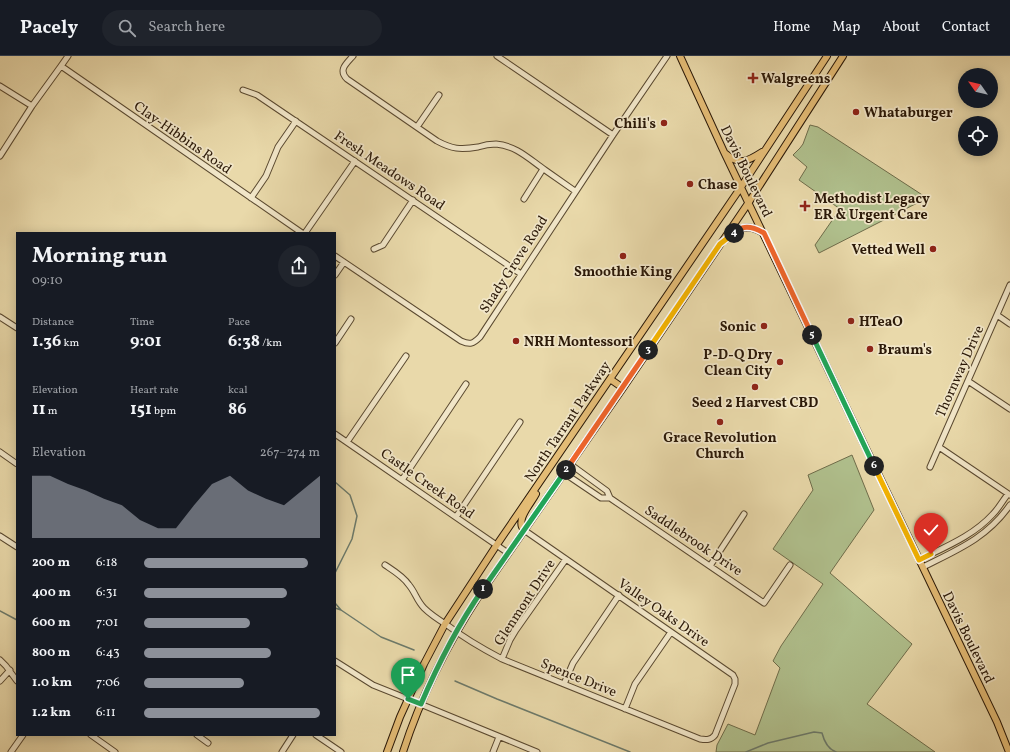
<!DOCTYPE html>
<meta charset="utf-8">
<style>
:root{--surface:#171b24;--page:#20242c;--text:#f1f3f6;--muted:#9ea1a6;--line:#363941;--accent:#8c9099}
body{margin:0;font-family:Vollkorn,serif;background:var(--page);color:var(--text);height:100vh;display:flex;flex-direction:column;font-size:15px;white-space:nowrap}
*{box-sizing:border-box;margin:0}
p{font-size:13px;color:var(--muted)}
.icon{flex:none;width:22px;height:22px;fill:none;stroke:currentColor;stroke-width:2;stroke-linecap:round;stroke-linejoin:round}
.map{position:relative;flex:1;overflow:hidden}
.sheet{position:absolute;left:16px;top:176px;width:320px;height:504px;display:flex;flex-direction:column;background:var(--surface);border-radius:0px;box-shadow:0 2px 10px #0003}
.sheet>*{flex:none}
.needle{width:26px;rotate:304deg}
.fabs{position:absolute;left:958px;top:12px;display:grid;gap:8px}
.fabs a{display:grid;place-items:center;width:40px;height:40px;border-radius:50%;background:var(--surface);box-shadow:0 2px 10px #0003;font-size:20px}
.pin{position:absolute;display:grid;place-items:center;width:34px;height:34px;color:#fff;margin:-41px -17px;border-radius:50% 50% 50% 0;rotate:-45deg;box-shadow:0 0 4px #0007}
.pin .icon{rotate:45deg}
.km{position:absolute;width:20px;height:20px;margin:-10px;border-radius:50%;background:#222;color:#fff;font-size:11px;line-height:20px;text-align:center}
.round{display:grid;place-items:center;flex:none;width:42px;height:42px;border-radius:21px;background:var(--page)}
.headline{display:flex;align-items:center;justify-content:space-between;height:68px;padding:0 16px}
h1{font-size:22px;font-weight:700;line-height:30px}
.metrics{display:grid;grid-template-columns:repeat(3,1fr);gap:6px;height:68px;padding:4px 16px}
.metrics div{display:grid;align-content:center}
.metrics b{font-size:17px;font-weight:700}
.metrics small{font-size:11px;font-weight:400}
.metrics p{font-size:11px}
.chart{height:112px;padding:8px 16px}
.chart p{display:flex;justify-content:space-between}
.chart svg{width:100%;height:72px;margin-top:4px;fill:var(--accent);opacity:.7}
ul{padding:0 16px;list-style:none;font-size:13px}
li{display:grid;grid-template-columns:64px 48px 1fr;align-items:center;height:30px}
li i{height:10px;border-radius:5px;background:var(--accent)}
header{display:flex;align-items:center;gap:24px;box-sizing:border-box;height:56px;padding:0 20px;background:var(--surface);border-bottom:1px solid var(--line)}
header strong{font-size:19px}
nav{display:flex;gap:22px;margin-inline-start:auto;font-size:14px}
.search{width:280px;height:36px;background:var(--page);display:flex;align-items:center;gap:10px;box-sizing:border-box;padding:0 14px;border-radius:22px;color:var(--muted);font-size:15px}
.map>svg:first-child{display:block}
</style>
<header>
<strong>Pacely</strong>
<div class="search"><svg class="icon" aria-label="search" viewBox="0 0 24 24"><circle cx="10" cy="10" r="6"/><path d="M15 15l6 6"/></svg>Search here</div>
<nav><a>Home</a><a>Map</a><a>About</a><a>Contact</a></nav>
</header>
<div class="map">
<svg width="1010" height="696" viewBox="0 0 1010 696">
<rect width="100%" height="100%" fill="#e9d9aa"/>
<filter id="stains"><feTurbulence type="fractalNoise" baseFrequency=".005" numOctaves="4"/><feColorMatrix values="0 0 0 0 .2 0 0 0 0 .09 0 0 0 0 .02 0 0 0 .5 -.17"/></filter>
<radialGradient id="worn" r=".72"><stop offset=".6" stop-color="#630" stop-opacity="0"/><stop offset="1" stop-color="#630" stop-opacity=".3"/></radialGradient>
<path fill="#b0c08d" stroke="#6e6c4a" d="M810,69L818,71L927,142L819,197L815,189L840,153L799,124L807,111L793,99L800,92L803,88Z
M852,399L874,454L830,517L912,588L867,648L935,696H716L717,689L728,668L755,679L780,612L773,605L781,590L823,528L773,493L813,434L808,419Z"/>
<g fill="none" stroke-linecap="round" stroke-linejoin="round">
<path stroke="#6c7a6b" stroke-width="1.5" d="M335,426L350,439L357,460L352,483L335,517
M335,547L341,554L381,581L414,594
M335,552L341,554
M0,555L17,564
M455,625L497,643L630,696
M746,696L768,687L814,676L822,677C824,685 828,693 836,696"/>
<defs>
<path id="minor" d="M68,0L61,10L302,177
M353,0C346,8 338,14 347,23L437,85C452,93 460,94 478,91C484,89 490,88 496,88C517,90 529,103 545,114C555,121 565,128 575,135
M497,0L613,79
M0,30L32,50
M243,34L257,39L521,218
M417,71L439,39
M0,100L32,50L61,10
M251,142L266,120L278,91L296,65
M524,143L543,113
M305,177L355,105
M374,193L383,189L413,144
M335,200L461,285C470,289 473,288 480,281L613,79L667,0
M335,219L344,206
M997,259L1010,268
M0,261L17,272
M335,287L351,263
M968,325L1010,353
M335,378L508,497
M347,386L406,300
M939,391L1010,439
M0,396L17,408
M570,408L607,435L610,442L764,547L790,509
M930,411L1010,229
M564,417L601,442H610
M402,424L466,328
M456,461L520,366
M0,480L17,491
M919,504C945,491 973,480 993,458C999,452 1003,444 1008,438
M385,509C394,515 403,520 409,529C415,536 417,545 424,552C431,559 439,564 447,569C464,582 483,593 502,603L700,683C707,684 711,684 715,679L735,628V623L733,619L524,474
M710,510L744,458
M923,511C957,494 987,482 1010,449
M502,603L510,584L516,574L566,503
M0,604L6,610L17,625
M335,605L373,629L408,643L537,696
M0,625L10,614
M564,628L573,607L619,539
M625,653L635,628L671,576
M91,679L115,696
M197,679L208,687
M316,679L341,696
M11,696L23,679
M282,696L293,679
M493,696L499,681"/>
<path id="major" d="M680,0L724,96L997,666L1009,696
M726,98C740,110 748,105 762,96
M725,184C739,173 746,166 763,177
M610,323L623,332
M524,474C515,464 531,448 536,438
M387,696L400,661L424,608L445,568L496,490L741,131L827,0
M403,696C421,640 448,587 480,538L623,332L749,146L843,0"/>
</defs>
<use href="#minor" stroke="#5a4930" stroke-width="7"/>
<use href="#major" stroke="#2b1908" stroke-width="8"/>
<use href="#minor" stroke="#f1e6c8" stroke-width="5"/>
<use href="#major" stroke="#e4bc75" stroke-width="6"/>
</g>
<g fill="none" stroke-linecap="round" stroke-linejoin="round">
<defs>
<path id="split-1" d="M408,643L421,648C438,608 458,569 483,533"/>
<path id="split-2" d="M483,533L566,414"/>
<path id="split-3" d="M566,414L648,294"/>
<path id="split-4" d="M648,294L720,188L734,177"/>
<path id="split-5" d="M734,177C736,176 737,174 740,173C747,169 757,173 764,177L812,279"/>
<path id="split-6" d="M812,279L874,410"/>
<path id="split-7" d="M874,410L919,504L931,498"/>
</defs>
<use href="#split-1" stroke="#fff" stroke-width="8"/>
<use href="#split-2" stroke="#fff" stroke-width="8"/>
<use href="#split-3" stroke="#fff" stroke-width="8"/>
<use href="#split-4" stroke="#fff" stroke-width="8"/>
<use href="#split-5" stroke="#fff" stroke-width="8"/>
<use href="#split-6" stroke="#fff" stroke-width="8"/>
<use href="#split-7" stroke="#fff" stroke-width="8"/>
<use href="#split-1" stroke="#22a559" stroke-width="5"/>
<use href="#split-2" stroke="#22a559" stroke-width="5"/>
<use href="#split-3" stroke="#f0652b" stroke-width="5"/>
<use href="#split-4" stroke="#f5b400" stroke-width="5"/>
<use href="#split-5" stroke="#f0652b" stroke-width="5"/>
<use href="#split-6" stroke="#22a559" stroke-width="5"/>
<use href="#split-7" stroke="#f5b400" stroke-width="5"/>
</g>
<g fill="#8f2418" stroke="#f1e6c8" stroke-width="1.5">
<path d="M751 16h4v4h4v4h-4v4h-4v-4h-4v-4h4z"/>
<circle cx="856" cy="56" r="4"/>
<circle cx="664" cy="67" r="4"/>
<circle cx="690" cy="128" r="4"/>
<path d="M803 144h4v4h4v4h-4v4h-4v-4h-4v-4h4z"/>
<circle cx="933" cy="193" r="4"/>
<circle cx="623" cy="200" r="4"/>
<circle cx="851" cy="265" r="4"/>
<circle cx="764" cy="270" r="4"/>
<circle cx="516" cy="285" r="4"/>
<circle cx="870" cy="293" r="4"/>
<circle cx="780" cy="306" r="4"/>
<circle cx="755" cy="331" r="4"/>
<circle cx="720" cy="366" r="4"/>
</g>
<g text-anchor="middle" stroke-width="3.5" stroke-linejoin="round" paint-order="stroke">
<g font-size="14" font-weight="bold" fill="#2b1908" stroke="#f1e6c8" text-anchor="start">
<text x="761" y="27">Walgreens</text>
<text x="864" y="61">Whataburger</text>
<text x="656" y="72" text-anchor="end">Chili's</text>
<text x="698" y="133">Chase</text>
<text x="814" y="147">Methodist Legacy<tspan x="814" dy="16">ER &amp; Urgent Care</tspan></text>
<text x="925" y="198" text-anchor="end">Vetted Well</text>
<text x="623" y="220" text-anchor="middle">Smoothie King</text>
<text x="859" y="270">HTeaO</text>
<text x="756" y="275" text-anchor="end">Sonic</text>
<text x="524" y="290">NRH Montessori</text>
<text x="878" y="298">Braum's</text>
<text x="772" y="303" text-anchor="end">P-D-Q Dry<tspan x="772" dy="16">Clean City</tspan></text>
<text x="755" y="351" text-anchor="middle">Seed 2 Harvest CBD</text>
<text x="720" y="386" text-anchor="middle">Grace Revolution<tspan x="720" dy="16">Church</tspan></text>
</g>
<g font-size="14" fill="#2b1908" stroke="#f1e6c8">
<text transform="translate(183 81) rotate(35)" y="5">Clay-Hibbins Road</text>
<text transform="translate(390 114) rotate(34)" y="5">Fresh Meadows Road</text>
<text transform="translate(747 115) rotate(64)" y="5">Davis Boulevard</text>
<text transform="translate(513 208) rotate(-57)" y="5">Shady Grove Road</text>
<text transform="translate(959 315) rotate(-66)" y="5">Thornway Drive</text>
<text transform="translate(567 365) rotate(-56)" y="5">North Tarrant Parkway</text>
<text transform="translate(428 427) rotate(35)" y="5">Castle Creek Road</text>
<text transform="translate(694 484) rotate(34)" y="5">Saddlebrook Drive</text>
<text transform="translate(524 546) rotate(-57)" y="5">Glenmont Drive</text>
<text transform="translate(664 556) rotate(35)" y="5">Valley Oaks Drive</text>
<text transform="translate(969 581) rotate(64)" y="5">Davis Boulevard</text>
<text transform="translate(579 621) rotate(22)" y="5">Spence Drive</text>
</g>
</g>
<rect width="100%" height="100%" filter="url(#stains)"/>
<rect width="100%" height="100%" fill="url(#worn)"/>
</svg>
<div class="fabs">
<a><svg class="needle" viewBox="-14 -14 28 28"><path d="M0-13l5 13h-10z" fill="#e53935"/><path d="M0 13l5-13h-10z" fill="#9ea1a6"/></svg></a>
<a><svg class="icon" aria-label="locate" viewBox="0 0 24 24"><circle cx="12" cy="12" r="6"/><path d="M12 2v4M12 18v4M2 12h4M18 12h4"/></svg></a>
</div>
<div class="pin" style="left:408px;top:643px;background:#1e9e55"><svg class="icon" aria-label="arrive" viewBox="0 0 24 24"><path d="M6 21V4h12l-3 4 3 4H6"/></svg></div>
<div class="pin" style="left:931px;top:498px;background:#d93025"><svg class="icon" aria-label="check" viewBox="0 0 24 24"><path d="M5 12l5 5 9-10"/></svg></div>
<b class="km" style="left:483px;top:533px">1</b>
<b class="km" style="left:566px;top:414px">2</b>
<b class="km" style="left:648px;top:294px">3</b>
<b class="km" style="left:734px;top:177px">4</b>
<b class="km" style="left:812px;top:279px">5</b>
<b class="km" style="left:874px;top:410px">6</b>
<section class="sheet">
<div class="headline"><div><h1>Morning run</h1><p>09:10</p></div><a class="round"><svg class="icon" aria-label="share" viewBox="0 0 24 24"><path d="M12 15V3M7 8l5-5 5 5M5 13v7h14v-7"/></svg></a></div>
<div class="metrics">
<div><p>Distance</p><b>1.36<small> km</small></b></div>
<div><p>Time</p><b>9:01</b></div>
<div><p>Pace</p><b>6:38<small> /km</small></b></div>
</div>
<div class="metrics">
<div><p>Elevation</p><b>11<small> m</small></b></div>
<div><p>Heart rate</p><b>151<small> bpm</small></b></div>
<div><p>kcal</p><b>86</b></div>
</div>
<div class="chart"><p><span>Elevation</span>267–274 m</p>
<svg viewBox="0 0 160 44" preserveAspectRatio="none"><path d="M0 44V6L10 6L20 11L30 15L40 20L50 24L60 33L70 38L80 38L90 24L100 11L110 6L120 15L130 20L140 24L150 15L160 6V44z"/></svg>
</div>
<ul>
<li><b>200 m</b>6:18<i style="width:93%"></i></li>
<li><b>400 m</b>6:31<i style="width:81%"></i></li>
<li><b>600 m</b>7:01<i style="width:60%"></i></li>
<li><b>800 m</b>6:43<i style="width:72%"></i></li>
<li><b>1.0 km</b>7:06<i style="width:57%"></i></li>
<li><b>1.2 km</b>6:11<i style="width:100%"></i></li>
</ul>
</section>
</div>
